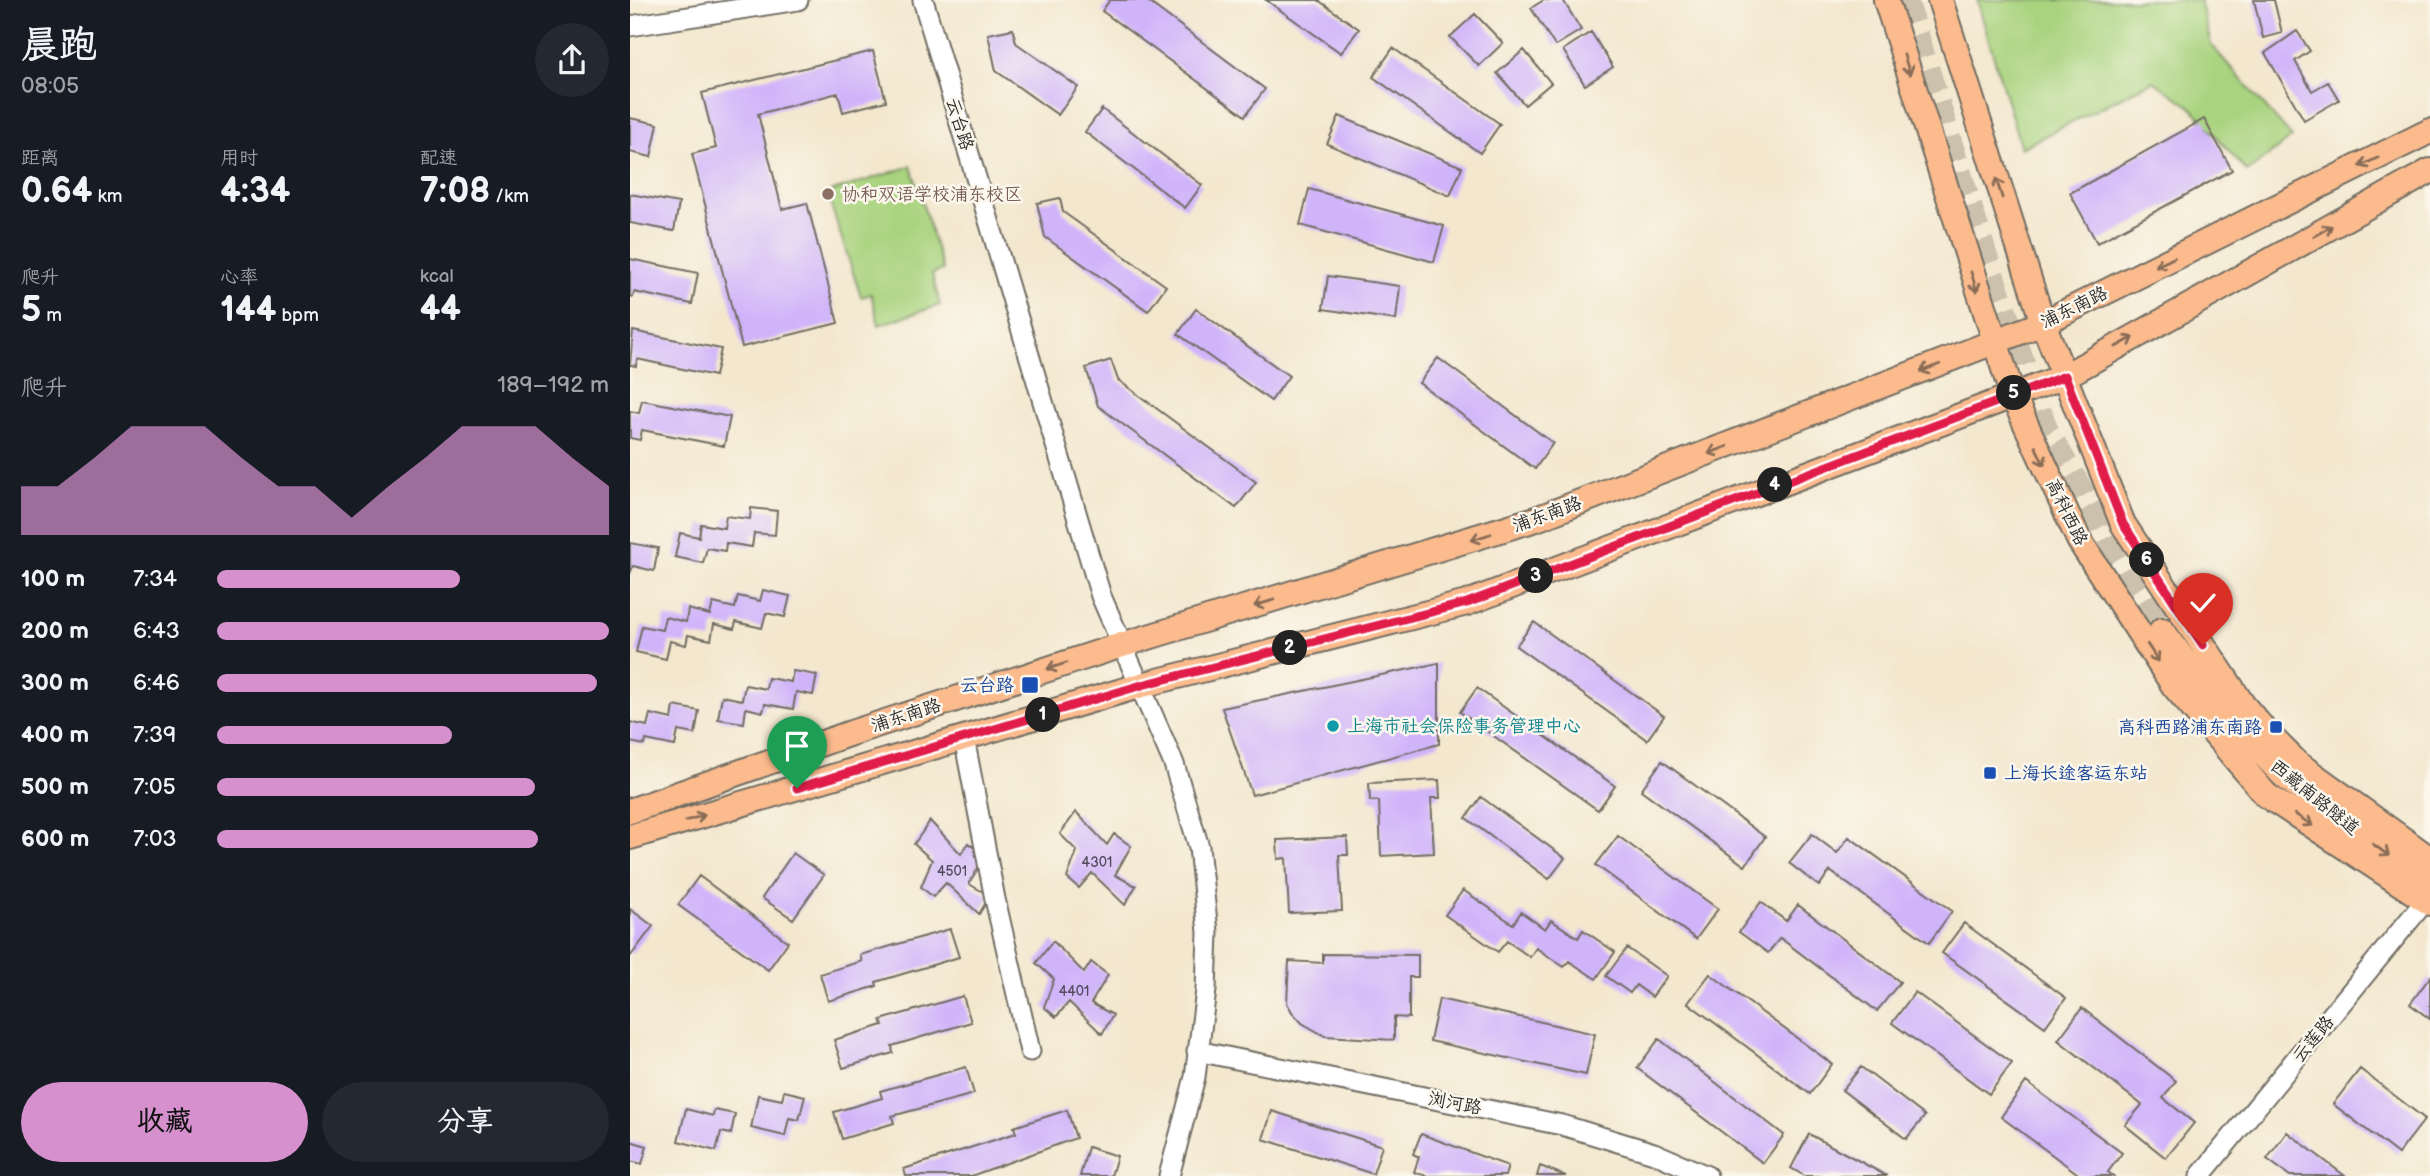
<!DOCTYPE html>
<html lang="zh">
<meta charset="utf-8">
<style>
:root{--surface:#171b24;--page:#242831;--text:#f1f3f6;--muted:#9ea1a6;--accent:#d690ce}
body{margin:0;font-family:"Balsamiq Sans","LXGW WenKai TC",sans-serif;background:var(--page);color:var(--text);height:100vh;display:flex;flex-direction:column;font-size:26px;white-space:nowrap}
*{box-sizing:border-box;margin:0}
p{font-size:23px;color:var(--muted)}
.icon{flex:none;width:38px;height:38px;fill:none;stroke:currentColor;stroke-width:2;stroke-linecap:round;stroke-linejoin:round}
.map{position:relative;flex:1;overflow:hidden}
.details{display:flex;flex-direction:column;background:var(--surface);width:630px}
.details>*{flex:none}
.pin{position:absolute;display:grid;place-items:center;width:60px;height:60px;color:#fff;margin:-72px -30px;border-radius:50% 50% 50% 0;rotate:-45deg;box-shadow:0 0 7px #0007}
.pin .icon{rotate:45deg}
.km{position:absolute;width:35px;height:35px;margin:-18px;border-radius:50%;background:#222;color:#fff;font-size:19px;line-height:35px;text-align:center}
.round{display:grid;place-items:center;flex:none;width:74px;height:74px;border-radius:37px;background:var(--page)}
.head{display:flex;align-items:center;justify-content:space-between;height:119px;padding:0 21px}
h1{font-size:38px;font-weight:600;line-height:52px}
.figures{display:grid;grid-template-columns:repeat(3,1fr);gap:10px;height:119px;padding:7px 21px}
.figures div{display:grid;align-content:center}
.figures b{font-size:35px;font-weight:600}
.figures small{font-size:19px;font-weight:400}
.figures p{font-size:19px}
.chart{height:196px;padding:14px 21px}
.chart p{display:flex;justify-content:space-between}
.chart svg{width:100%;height:126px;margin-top:7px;fill:var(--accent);opacity:.7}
.cta{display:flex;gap:14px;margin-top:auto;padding:14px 21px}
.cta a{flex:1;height:80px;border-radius:42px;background:var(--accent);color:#111;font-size:28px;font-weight:600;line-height:80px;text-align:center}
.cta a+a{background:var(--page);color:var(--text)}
ul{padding:0 21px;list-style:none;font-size:23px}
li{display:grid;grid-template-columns:112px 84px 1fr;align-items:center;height:52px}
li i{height:18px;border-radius:9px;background:var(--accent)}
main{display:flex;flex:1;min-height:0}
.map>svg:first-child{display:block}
</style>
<main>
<section class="details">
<div class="head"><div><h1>晨跑</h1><p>08:05</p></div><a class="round"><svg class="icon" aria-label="share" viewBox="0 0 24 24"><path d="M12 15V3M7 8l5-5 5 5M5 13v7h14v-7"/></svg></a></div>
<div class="figures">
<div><p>距离</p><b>0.64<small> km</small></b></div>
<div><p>用时</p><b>4:34</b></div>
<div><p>配速</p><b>7:08<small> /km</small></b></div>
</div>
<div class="figures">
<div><p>爬升</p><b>5<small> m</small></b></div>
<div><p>心率</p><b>144<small> bpm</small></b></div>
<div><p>kcal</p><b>44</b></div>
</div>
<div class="chart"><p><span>爬升</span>189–192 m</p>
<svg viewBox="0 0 160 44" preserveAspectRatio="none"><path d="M0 44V27L10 27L20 17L30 6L40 6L50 6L60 17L70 27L80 27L90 38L100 27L110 17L120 6L130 6L140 6L150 17L160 27V44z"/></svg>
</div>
<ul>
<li><b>100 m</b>7:34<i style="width:62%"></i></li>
<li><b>200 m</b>6:43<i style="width:100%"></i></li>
<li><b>300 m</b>6:46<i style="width:97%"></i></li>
<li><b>400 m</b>7:39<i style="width:60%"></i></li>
<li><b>500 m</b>7:05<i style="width:81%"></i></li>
<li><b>600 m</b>7:03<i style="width:82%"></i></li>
</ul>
<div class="cta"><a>收藏</a><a>分享</a></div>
</section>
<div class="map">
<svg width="1800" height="1176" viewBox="0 0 1800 1176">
<rect width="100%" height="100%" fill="#fbf7ec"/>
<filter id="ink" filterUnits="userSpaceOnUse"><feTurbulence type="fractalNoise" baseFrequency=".0143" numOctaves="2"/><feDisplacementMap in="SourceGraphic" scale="14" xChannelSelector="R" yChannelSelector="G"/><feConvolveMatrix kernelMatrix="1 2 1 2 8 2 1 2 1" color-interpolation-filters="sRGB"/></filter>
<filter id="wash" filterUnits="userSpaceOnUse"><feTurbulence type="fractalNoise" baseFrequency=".00686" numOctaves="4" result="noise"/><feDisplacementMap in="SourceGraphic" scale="28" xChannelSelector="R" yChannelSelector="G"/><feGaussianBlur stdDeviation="1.57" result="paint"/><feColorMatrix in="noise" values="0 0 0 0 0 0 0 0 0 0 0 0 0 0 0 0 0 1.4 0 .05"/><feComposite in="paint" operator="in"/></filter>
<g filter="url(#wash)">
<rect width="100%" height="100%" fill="#f3e7ce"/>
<path fill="#a9d37e" stroke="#6a7f54" stroke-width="2" d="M1347,0H1570L1581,45L1662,137L1617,172L1561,107L1523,81L1391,148Z
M281,166L313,270L302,274L310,305L249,325L241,294L231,297L197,193Z"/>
<g id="blocks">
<path fill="#d0b4fa" d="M480,0H516L635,89L615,116L472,11Z
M636,0H688L729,29L711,53Z
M914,0H933L951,30L925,46L901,8Z
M1624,0H1644L1652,33L1633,38Z
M845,14L873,43L849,66L820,37Z
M383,29L386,43L448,87L428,115L366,71L358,34Z
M1667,31L1680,51L1665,61L1682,91L1698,82L1709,100L1674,120L1635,53Z
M961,32L983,67L955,85L933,50Z
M763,48L870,124L850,153L743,77Z
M894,50L921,83L895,105L867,73Z
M243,51L256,101L213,112L208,93L128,114L152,209L177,203L208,323L112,347L62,154L86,148L72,93Z
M472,109L572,185L555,208L455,132Z
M709,116L832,167L820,196L697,144Z
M0,118L28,124L21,157L0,152Z
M1574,119L1602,170L1467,243L1440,193Z
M679,189L814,226L804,262L670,225Z
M0,194L49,203L44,231L0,223Z
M430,198L433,212L536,286L518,311L415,237L407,203Z
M0,259L68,273L62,304L4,292L3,297L0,296Z
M698,276L770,286L766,320L693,309Z
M566,309L659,376L641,401L548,334Z
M3,331L91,349L85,376L7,359L6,366L0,365Z
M808,358L923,443L905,469L789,383Z
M481,360L488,380L626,482L606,508L468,406L456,368Z
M12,400L100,417L94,446L12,430L10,440L0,438V411L9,413Z
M121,508L147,511L145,535L124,533L122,547L96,543L95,551L77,548L73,563L45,557L50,533L69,537L71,524L94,528L96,516L120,519Z
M0,543L28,548L24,571L3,566L0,574Z
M133,590L160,596L155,617L136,613L132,628L106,622L104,629L84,624L81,640L58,635L56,645L40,641L36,659L6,652L12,626L32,630L35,617L56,622L58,609L80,615L83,603L105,608L108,596L130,601Z
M904,622L1034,716L1017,740L886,646Z
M809,663V744L622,795L592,708Z
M163,671L187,675L183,695L166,692L163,709L135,704L133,712L116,708L114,723L88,719L92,696L112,700L115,685L136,689L138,678L161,682Z
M847,688L985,786L968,810L830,712Z
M44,706L69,711L65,734L48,731L45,746L16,740L15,745L0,742V722L17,726L20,714L42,719Z
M1032,761L1135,837L1115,866L1011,790Z
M809,780L810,798H801L804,853L751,856L749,801H740L739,783Z
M851,797L935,858L919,879L836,818Z
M446,812L477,845L484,834L501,846L485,875L506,886L495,905L462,873L449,888L437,878L447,851L430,834Z
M300,821L331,854L338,843L355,856L339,884L360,896L349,914L316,883L303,897L291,887L302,860L284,844Z
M1182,834L1207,853L1219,837L1322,911L1299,943L1200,871L1189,886L1159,863Z
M988,836L1088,909L1066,939L966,865Z
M717,837L718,855H709L712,911L659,913L656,858L648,859L647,840Z
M163,853L194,875L163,919L132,898Z
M69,876L158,942L138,970L48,905Z
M833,890L883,924L891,912L915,929L921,920L948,938L953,930L985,952L966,979L939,961L934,967L906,948L900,957L877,941L868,952L815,915Z
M1131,902L1156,921L1168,905L1270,982L1247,1011L1150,938L1138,953L1109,932Z
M0,909L23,926L0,957Z
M1334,923L1436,998L1415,1027L1312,953Z
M320,929L329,957L246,982L247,986L198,1001L190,974L232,961L230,955Z
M423,941L454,973L461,962L478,975L461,1003L483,1015L472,1034L439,1002L426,1017L414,1007L424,979L406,963Z
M997,948L1037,976L1022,997L1006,985L1000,993L976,976Z
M693,954L788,955V977H779V1018L764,1017V1040L695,1036L672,1023L662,1012L657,1003L659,961L693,963Z
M1080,974L1202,1064L1180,1094L1058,1003Z
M1800,977V1019L1780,1004Z
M1285,992L1382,1063L1359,1094L1262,1023Z
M333,996L341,1022L262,1046L263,1053L213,1068L204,1040L253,1025L251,1020Z
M809,999L965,1034L956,1075L800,1041Z
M1452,1008L1546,1081L1533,1098L1564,1123L1536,1158L1495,1125L1512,1105L1428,1040Z
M1029,1039L1154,1135L1133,1163L1007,1068Z
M336,1067L344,1094L262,1116L264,1123L212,1139L204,1112L252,1098L250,1091Z
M1231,1067L1295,1116L1276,1139L1212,1090Z
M1730,1069L1795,1119L1768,1154L1703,1104Z
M1396,1082L1492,1153L1478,1172L1483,1176H1451L1371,1117Z
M154,1091L175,1096L169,1120L159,1118L155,1136L121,1128L128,1095L152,1100Z
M56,1109L83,1116L84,1110L105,1114L101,1134L91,1132L86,1151L48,1141Z
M437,1110L446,1138L341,1176H276L274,1169L386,1133L384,1127Z
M642,1111L752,1146L743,1174L633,1139Z
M1657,1132L1715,1176H1660L1637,1159Z
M791,1134L878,1166L875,1176H797L784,1172L789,1157L783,1154Z
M1179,1134L1257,1176H1175L1161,1168Z
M0,1141L17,1146L12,1164L0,1161Z
M458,1147L487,1156L481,1176H450Z
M910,1166L936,1176H907Z"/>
</g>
</g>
<g filter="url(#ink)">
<use href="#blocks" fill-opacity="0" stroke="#716d64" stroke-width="2"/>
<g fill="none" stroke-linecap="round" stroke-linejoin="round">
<path stroke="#cbc1ad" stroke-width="24" stroke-dasharray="24 12" stroke-linecap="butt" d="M1276,0L1356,257L1416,429L1532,630"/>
<defs>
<path id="minor" d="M293,0L471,596L544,764L569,847L578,932L576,990L565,1077L539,1176
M0,26L168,0
M334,738L365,899L400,1051
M567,1051L932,1125L1024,1153L1077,1176
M1570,1176L1795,901"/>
<path id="major" d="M1256,0L1382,394L1449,540L1544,686L1636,795L1800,903
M1310,0L1413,323L1493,524L1613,705L1637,733L1667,763L1800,859
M1532,630L1594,714L1655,777L1781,872L1800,882
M0,811L221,733L492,645L906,519L1413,323L1800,131
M0,837L512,685L837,603L1435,376L1800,171"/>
</defs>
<use href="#minor" stroke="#716d64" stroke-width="23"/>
<use href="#major" stroke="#716d64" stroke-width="28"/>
<use href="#minor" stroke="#fff" stroke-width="19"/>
<use href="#major" stroke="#fbbb8d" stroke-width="24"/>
</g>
<defs><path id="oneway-shaft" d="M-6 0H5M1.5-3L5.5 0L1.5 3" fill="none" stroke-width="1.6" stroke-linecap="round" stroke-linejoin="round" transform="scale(1.75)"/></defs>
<g stroke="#896c57">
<use href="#oneway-shaft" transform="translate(1277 65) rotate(73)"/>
<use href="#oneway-shaft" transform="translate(1739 162) rotate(154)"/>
<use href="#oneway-shaft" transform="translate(1369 188) rotate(-108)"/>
<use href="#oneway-shaft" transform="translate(1693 231) rotate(-29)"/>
<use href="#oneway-shaft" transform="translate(1535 262) rotate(154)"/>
<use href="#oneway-shaft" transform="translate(1344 282) rotate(73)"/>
<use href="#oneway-shaft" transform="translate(1495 342) rotate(-29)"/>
<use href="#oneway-shaft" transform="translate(1300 368) rotate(159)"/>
<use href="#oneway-shaft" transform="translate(1088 450) rotate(159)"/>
<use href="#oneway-shaft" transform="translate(1410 456) rotate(65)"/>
<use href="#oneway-shaft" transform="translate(851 537) rotate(162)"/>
<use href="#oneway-shaft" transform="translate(634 603) rotate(163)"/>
<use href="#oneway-shaft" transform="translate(1523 653) rotate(57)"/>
<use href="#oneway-shaft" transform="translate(427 666) rotate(162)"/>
<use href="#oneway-shaft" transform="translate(65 818) rotate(-17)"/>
<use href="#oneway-shaft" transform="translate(1674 820) rotate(34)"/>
<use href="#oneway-shaft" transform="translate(1751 850) rotate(36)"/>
</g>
</g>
<g fill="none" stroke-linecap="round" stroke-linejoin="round" filter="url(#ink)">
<defs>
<path id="route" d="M167,788L512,685L837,603L1435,376L1493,524L1573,645"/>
</defs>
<use href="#route" stroke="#fff" stroke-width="14"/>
<use href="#route" stroke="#e11d48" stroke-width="9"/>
</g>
<circle fill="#8d6e63" stroke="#fbf7ec" stroke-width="2.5" cx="198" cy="194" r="7"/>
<g fill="#1a4fb4" stroke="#fbf7ec" stroke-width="2.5">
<rect x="391" y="676" width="18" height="18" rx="3.5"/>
<rect x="1639" y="720" width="14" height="14" rx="3.5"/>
<rect x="1353" y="766" width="14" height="14" rx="3.5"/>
</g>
<circle fill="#0f9aa8" stroke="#fbf7ec" stroke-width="2.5" cx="703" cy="726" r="7"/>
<g text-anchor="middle" stroke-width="5" stroke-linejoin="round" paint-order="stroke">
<g font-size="14" fill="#544d5f">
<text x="467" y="867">4301</text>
<text x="322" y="876">4501</text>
<text x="444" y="996">4401</text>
</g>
<g font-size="18" fill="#2b2b2b" stroke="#fbf7ec">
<text transform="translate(330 124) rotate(73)" y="6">云台路</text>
<text transform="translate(1444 307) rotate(-26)" y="6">浦东南路</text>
<text transform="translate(1437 512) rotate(64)" y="6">高科西路</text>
<text transform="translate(917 514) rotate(-20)" y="6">浦东南路</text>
<text transform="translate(276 715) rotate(-18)" y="6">浦东南路</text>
<text transform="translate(1685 797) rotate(39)" y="6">西藏南路隧道</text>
<text transform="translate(1683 1039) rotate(-51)" y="6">云莲路</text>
<text transform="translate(825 1103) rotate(11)" y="6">浏河路</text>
</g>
<g font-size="18" fill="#785e54" stroke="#fbf7ec" text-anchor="start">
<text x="212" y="200">协和双语学校浦东校区</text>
</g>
<g font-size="18" fill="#164399" stroke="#fbf7ec" text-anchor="end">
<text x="384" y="691">云台路</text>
<text x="1632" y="733">高科西路浦东南路</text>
<text x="1374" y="779" text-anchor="start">上海长途客运东站</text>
</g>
<g font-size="18" fill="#0d838f" stroke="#fbf7ec" text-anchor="start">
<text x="717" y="732">上海市社会保险事务管理中心</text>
</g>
</g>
</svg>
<div class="pin" style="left:167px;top:788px;background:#1e9e55"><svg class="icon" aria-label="arrive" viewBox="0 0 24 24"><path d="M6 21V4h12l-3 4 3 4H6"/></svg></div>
<div class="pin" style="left:1573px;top:645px;background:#d93025"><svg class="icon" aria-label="check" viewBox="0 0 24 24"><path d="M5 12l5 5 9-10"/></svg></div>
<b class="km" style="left:413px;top:715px">1</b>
<b class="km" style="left:660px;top:648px">2</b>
<b class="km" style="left:906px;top:576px">3</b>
<b class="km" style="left:1145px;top:485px">4</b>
<b class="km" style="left:1384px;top:393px">5</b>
<b class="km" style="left:1517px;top:560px">6</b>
</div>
</main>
